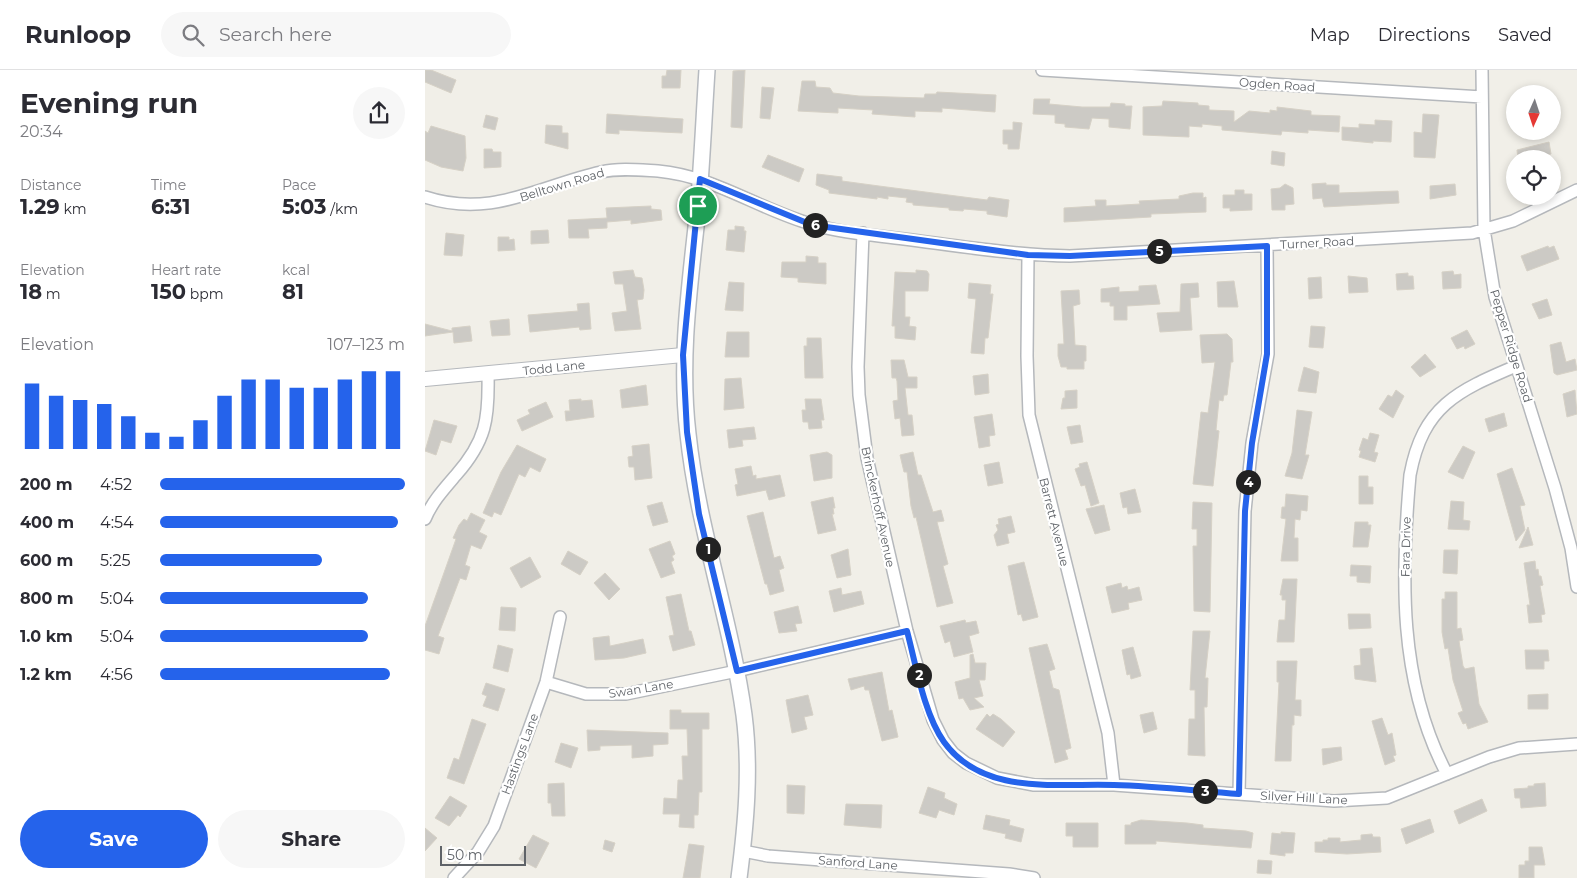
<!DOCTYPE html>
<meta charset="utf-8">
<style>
:root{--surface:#fff;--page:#f7f7f7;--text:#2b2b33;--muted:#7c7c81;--line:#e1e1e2;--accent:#2563eb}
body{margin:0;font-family:Montserrat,sans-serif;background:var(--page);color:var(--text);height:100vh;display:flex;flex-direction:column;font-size:19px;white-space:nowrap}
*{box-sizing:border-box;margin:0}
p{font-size:16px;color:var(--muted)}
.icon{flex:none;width:28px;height:28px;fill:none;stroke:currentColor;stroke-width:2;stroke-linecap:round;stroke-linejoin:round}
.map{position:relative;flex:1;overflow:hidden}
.details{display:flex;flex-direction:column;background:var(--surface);width:425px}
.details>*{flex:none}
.needle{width:32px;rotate:183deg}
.tools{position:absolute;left:1081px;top:15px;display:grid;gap:10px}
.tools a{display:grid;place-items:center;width:55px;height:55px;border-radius:50%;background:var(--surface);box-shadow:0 2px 8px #0003;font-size:25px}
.scale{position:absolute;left:15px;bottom:12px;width:86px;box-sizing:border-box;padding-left:5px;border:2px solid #5f6368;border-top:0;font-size:14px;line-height:18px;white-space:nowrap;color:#5f6368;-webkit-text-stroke:4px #fff;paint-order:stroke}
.pin{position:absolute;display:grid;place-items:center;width:42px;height:42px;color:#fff;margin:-21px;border:2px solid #fff;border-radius:50%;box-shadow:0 1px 5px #0007}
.km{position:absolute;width:25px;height:25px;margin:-12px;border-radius:50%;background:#222;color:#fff;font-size:14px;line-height:25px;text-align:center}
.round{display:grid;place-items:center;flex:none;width:52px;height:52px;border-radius:26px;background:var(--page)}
.overview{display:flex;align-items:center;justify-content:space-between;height:85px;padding:0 20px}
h1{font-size:28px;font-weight:700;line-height:38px}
.metrics{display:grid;grid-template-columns:repeat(3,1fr);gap:8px;height:85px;padding:5px 20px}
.metrics div{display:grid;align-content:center}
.metrics b{font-size:21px;font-weight:700}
.metrics small{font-size:14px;font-weight:400}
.metrics p{font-size:14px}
.chart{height:140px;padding:10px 20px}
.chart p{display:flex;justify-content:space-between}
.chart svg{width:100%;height:90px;margin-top:5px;stroke:var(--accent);stroke-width:6}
.action{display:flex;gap:10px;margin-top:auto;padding:10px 20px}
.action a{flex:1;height:58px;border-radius:30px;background:var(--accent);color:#fff;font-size:20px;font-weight:700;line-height:58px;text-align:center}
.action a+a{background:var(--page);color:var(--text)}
ul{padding:0 20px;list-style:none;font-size:16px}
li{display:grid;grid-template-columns:80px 60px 1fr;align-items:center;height:38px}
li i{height:12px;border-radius:6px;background:var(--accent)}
header{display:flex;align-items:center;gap:30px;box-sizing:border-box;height:70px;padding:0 25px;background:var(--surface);border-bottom:1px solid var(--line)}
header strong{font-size:24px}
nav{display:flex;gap:28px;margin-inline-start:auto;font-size:18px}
.search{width:350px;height:45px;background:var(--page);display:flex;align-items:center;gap:12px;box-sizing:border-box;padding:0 18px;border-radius:28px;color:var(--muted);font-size:19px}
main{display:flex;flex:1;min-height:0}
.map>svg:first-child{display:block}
</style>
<header>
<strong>Runloop</strong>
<div class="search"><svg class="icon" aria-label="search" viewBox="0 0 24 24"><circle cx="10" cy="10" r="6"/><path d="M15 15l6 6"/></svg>Search here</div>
<nav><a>Map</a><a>Directions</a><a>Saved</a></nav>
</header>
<main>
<section class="details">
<div class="overview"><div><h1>Evening run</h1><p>20:34</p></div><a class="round"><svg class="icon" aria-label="share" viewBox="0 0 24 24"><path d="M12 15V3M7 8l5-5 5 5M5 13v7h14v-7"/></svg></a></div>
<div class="metrics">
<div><p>Distance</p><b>1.29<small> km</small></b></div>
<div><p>Time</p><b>6:31</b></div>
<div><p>Pace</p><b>5:03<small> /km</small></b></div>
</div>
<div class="metrics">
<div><p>Elevation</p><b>18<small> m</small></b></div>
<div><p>Heart rate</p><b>150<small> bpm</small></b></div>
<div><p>kcal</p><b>81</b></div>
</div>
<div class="chart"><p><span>Elevation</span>107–123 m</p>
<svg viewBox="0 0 160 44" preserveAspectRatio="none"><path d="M5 44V12M15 44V18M25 44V20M35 44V22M45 44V28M55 44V36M65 44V38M75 44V30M85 44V18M95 44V10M105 44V10M115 44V14M125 44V14M135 44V10M145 44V6M155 44V6"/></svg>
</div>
<ul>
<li><b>200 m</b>4:52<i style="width:100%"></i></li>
<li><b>400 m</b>4:54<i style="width:97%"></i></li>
<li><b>600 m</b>5:25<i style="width:66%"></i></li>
<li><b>800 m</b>5:04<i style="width:85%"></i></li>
<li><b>1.0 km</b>5:04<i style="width:85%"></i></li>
<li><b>1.2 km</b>4:56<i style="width:94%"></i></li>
</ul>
<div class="action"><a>Save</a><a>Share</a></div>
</section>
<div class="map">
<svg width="1152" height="808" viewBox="0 0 1152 808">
<rect width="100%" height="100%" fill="#f1efe8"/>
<path fill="#cccac5" stroke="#d6d1c6" d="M0,0H6L31,10L26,23L0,12Z
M242,0H256L255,18H237V6H241Z
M320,0L317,58L306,57L308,1Z
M377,11H390L391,17L405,18L408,23L434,26L499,28L500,24H511L512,22L571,25L570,42L517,38V42L490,41V47L447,44L448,40L413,38V43L373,41Z
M337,17L349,18L345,49L335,48Z
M609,29H625L624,34L657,37H685L686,33L700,34V36H707L705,59L684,57V49L667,48L664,59L640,57V54L630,53V45L608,44Z
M738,31L773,33V35L784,36V40L809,41V52L824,41L845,43V40L852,41V37L886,41V45L915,46L914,62L883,60V63L857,61L856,65L797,60V56L777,54V57L764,56V67L718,65V37L737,36Z
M182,44L258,49L257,63L194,60V64L181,63Z
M998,44L1014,45L1010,88L989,87V62L997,63Z
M61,45L73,48L70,60L58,57Z
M950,50L967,51L966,72L948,71V73L917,70V57L934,58V54L950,55Z
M588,52L597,53L594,79H583V74H578V60H588Z
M121,55L137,56V63H143V79L120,73Z
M6,56L40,66L41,88L38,101L16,97L0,90V61L3,63Z
M1124,72L1126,84L1111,87V89H1093L1092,80Z
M59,79H67L68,82H76V97L59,98Z
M847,81L860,83L859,96L846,94Z
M343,85L379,99L374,112L337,97Z
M392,104L417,107V111L454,116L562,130L564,127L584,130L582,147L562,144V141L539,139L538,141L524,140V138L488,135V133L481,132L482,128L463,126V129L452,127V129L404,123V120L391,115Z
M901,113V115H914V123L973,121L974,133L899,137L897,128L888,129L887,114Z
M860,114L868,118L869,134L860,135V140H847L846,119L855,118Z
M1030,114L1031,125L1005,129V116Z
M810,120H819V124H827V140L805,141V138H798V125H810Z
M768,123H778V128L781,127V142L726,144V147L639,152V138L671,136L670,130H681V136L715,134L714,131L754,129V126Z
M226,136V139L236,140L237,150L206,154V150L182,152V158L163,159L164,168H144L143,150L182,148L181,138Z
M310,156L319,157V161H321L319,182L301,180L303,160H310Z
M123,160L124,173L106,174V161Z
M21,163L39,165L37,186L19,185Z
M73,167H84V170L89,169L90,180L73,181Z
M1123,176L1124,178L1129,176L1134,189L1102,201L1096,186Z
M381,186L393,187V193H401V214L373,212V208L356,207L357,192H381Z
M208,200L210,207L217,208L219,220L218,229L212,230L216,259L190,261L187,243L202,241L198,214H190L188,202Z
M491,200L502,201L504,204L503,221H480V247H485L484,256L491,257L490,270L470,268V256H467L470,202L491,203Z
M1028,201L1029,205L1036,204V218L1018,219L1017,202Z
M983,203V206H988L989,219L972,220L971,204Z
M923,206L942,208L943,222L924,223Z
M896,207L897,228L884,229L883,208Z
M809,211L813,237H793L792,212Z
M304,212L319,213L318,241L300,240Z
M544,213L566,215L565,224H568L563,268H560L559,284L546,283L551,229L543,228Z
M773,213L774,227L765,228L767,260L735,262L732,243L755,242L756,214Z
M731,215L735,234L702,236V250H689V236H685V232H676V219L694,217V222L714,221V216Z
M654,220L655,234L648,236L650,275L661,276V291H659V299H642V297H636L633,286V274H639L636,221Z
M1122,229L1127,245L1114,249L1107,234Z
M164,233L166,259L155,260L154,257L105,262L103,245L153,241L152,234Z
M84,249L85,265L67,266L65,251Z
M0,254L27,261V258L45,256L47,271L29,273L28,262L0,266Z
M886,256L900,257L898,278L884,277Z
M1042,260L1050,274L1040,279L1039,276L1032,279L1026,268Z
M302,262H324V287H300Z
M802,264L807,269L808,292H806L802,325H799L798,331L794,330L791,360L794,361L788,416L768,414L776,342L783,343L790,292L777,293L775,265Z
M382,268H396L398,308H380L379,276H382Z
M1136,272L1141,292L1150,289L1152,300L1132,305L1129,303L1125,275Z
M1000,284L1011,297L995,307L986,297Z
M466,290H479L483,307H492V318H480L483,345H487L489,365L477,366L475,348L470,349L468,331L473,330L472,311L471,308H467Z
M879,297L894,302L891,323L873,321Z
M563,304L564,323L550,325L548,306Z
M316,308L319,338L299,340L300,309Z
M221,315L223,335L197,338L195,320Z
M652,320V338L636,339L638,328H640V321Z
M971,320L979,326L968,348L954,339L963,325L967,327Z
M1150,320L1152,344L1142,347L1138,324Z
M156,329V331L167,330L169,347L141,351L140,341H145L144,330Z
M380,329H396L399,350H396L397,358L384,359L383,352H378L377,340H381Z
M121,332L128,347L97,361L92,350L105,344L103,340Z
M872,340L887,342L880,385H884L877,409L860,406L867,383Z
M1079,343L1082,356L1064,362L1060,349Z
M567,344L570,365L564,366L565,376L554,378L549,347Z
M9,350L32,356L26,373L16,370L11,385L0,381Z
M655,355L658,372L646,374L642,357Z
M329,357L331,369L317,370L318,376L304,378L302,360Z
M945,363L954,365L949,382L953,383L950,392L934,387L936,381L934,380L938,368L943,370Z
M224,374L227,408L210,410L209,397H204L203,387L208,386L207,376Z
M92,375L121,389L115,402L105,397L100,407L94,404L76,445L69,442L67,447L58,443L76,402Z
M1038,376L1050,382L1038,409L1023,402Z
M402,382L407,385V408L389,411L385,385Z
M488,382L493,405H496L508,442L516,440L519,451L512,452L523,494L518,496L528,533L512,537L491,447L489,448L486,436L482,402H479L475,385Z
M574,392L578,413L563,416L559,395Z
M662,392L674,433L666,436L660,415L656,416L650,399L655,397L654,394Z
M326,396L328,406L331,405V409L355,405L360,426L344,430L341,420L312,426L310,415L313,414L310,399Z
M1087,398L1100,435L1095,436L1100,460L1091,471L1072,404Z
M934,406H943V417H948V434H934Z
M710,419L716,442L703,444L702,437L698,438L695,423Z
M861,424L883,426L882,441L876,440L875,450L870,449L869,468H873V491H856L861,449L856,448L857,437H860Z
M408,427L410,438H408L409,444H407L411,460L393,464L386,432Z
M1026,431L1039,432L1038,450L1045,451L1044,460L1023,459Z
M237,432L243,452L228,456L222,436Z
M768,432L787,433L785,542L769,541L768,476H772V459H767Z
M679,435L685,460L670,464L661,439Z
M338,442L349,488L355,486L359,498L354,500L359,521L345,525L342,514H340L322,446Z
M46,443L60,450L54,462L62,466L56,479L46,475L40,495L45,497L41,510L35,508L13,566L19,568L14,584L0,580V556L31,469L28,468L34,455L39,449L42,451Z
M586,446L590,462L582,464L584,473L572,476L569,465L573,460L571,455L574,454L573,449Z
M930,452H943V455H946L943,477H928Z
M1103,457L1108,475L1094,478Z
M245,471L250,484L247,486L249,490L246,492L250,503L236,508L224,479Z
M423,479L426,505L412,508L406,485Z
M1019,480H1033L1032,504L1018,503Z
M143,481L163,492L155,505L136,494Z
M105,487L116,507L96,518L85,498Z
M1110,491L1111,500L1113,499L1114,506H1116L1118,515L1115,516L1120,544L1116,545L1117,552L1104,553L1102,535H1105L1099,493Z
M599,492L613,547L598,551L596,544L593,545L583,496Z
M926,495L946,496L945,513L932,512V506H925Z
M180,503L195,519L184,530L169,513Z
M858,509H872L869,572H852L854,550H860L861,530H857V525H855Z
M696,513L697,518L702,516L703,520L714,517L717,530L703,533L704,539L687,543L681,517Z
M416,518L417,525L436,521L439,534L409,542L404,521Z
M1020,522H1032V559L1036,558L1038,570L1034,571L1038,596L1040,599L1049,597L1054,634L1063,652L1043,659L1041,653L1038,654L1033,643L1038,641L1028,610L1023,578L1020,579L1017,562V529H1020Z
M256,524L264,561H266L270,575L248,581L244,566L249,565L241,527Z
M373,536L377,553L370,554L372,561L354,563L349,542Z
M76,537L91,538L90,561L74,560Z
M923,544H945L946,558L924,559Z
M540,550L541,553L551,551L554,563L544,566L548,582L529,587L525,571L520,573L515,556Z
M768,561H785L780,608H783L782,637H779L780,686L763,685L764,649H770V620H765Z
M184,566L185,576L218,569L221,583L199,588L170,590L168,568Z
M622,574L630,599L624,601L628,618L634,620L646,678L640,680L643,689L630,693L604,578Z
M73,575L88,579L83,602L68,598Z
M708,577L716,606L706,609L705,604L702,605L697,580Z
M947,578L951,612L930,609L929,596L936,595L935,579Z
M1100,580H1123L1124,591H1119V599H1101Z
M548,584L550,593H561L560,610H554L558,626L549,628L559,637L545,640L538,628L534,629L530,612L545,608V585Z
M852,591H872L870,630H876V646L869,645V655H867L866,691H850L854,612H852Z
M457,602L464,641L467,640L473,667L457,671L444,620H440L439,616L426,620L423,609Z
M61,613L80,619L73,641L58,636L62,626L57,624Z
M1123,624V639H1103V625Z
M383,625L388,645L379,647L382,659L367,663L361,630Z
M245,640H256V643H284V659H277V722H274L273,745H269V758L254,757L255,744H238L239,728L252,729L253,710H258L257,686H263L262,659H245Z
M728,642L732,659L719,663L715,645Z
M562,644L565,647L568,644L576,649L590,662L578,677L551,659Z
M957,648L963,665L967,663L971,685L968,686L970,691L960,695L947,651Z
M47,649L61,654L39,714L22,708L29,688L34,690Z
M162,660L243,663V674L228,675V686L207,688V675L175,676V680L163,681Z
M136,673L153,678L146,698L130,692Z
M916,677L917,690L898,695L897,679Z
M139,713L140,746H127L126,733H123V714Z
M1120,713L1121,736L1096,738L1095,728H1090L1089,719L1103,718V716H1109V714Z
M362,715L380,716L379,744L362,743Z
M503,717L520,723L519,728L532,734L529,745L514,740L511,748L494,743Z
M25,726L42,736L35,747L33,745L24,756L10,748Z
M1057,729L1062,741L1034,754L1029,741Z
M421,734L457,735L456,758L419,755Z
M561,745L585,750L584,755L599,759L596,772L580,768L581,764L558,759Z
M1005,749L1009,762L981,774L976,759Z
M716,750L762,753L778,755V758L821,761L828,763L826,778L731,771V774H700V755H706V753Z
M641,753H673V777H648V766H641Z
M0,758L12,768L0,781Z
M856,762L870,763L868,783H860V786L845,784L847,763L856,764Z
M947,764L948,767H955L956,782L922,784L890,782V772H898V770H903V768H915V772L936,770V765Z
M108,765L124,773L111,798L94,789Z
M180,770L190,773L187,782L178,779Z
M264,774L279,776L275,808H258Z
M1104,777H1117L1120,795H1109V808H1094V795H1100V791H1104Z
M833,790L847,791L846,804L832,803Z"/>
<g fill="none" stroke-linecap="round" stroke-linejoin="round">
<defs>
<path id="minor" d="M617,0L1057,27
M1057,0L1059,159L1070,227L1130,418L1146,478L1152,517
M0,127C67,149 113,116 176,102C194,98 214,100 233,101C289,106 333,139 386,154C416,163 448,165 479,169C534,176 589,185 645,186L1047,163L1088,151L1152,120
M438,163L433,297L434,325L442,388L482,561L508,650L518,670L528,683L541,693L572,708L609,715H689L909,731L962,728L1064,687L1094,678L1152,674
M603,185L602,286L604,345L683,663L689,715
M0,449C7,432 19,419 31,405C61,371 64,349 63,305
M121,612L161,624H201L312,601L482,561
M1022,704C973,612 976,506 985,405C998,336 1032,321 1091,296
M814,723L820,441L827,373L843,284L842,176
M318,781L343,786L584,804L609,808
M29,808L53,782L69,756L121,612L135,547"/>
<path id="tertiary" d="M0,309L258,285"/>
<path id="secondary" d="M282,0C279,46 277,93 273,139C265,214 254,288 263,364C273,459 306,550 319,645C326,699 321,754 314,808"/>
</defs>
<use href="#minor" stroke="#b5b8bc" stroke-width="14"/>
<use href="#tertiary" stroke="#b5b8bc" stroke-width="16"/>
<use href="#secondary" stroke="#b6babf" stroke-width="18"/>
<use href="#minor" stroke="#fff" stroke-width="11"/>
<use href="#tertiary" stroke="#fff" stroke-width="14"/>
<use href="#secondary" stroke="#fff" stroke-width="15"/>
</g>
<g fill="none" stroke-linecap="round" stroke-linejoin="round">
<defs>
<path id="route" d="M275,109L387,155L603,185L645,186L842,176V284L827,373L820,441L814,724C772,721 730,716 689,715C631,713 558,726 519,672C499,644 491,595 482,561L312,601L274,444L262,362L258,285Z"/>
</defs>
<use href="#route" stroke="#fff" stroke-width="10"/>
<use href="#route" stroke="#2563eb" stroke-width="6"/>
</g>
<g text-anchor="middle" stroke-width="4.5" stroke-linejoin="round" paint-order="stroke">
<g font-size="12" fill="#5f6368" stroke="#fff">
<text transform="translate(852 15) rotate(4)" y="4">Ogden Road</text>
<text transform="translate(137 115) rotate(-17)" y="4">Belltown Road</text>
<text transform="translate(892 173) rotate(-3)" y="4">Turner Road</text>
<text transform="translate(1086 276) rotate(73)" y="4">Pepper Ridge Road</text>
<text transform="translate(129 298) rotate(-6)" y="4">Todd Lane</text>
<text transform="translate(453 437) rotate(78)" y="4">Brinckerhoff Avenue</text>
<text transform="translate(629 452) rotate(76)" y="4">Barrett Avenue</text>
<text transform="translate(981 477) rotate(-89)" y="4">Fara Drive</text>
<text transform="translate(216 619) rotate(-9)" y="4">Swan Lane</text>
<text transform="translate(95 684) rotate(-70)" y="4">Hastings Lane</text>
<text transform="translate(879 728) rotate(3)" y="4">Silver Hill Lane</text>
<text transform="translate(433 793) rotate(4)" y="4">Sanford Lane</text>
</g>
</g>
</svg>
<div class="tools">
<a><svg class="needle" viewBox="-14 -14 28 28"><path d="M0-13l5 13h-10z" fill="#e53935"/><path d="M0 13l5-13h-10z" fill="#7c7c81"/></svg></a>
<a><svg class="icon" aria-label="locate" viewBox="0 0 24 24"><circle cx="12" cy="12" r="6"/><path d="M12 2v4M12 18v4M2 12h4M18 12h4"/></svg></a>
</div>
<div class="scale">50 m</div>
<div class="pin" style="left:273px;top:136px;background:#1e9e55"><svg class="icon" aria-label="arrive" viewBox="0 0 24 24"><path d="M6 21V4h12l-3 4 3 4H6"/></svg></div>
<b class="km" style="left:283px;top:479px">1</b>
<b class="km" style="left:494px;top:605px">2</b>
<b class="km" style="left:780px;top:721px">3</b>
<b class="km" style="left:823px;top:412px">4</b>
<b class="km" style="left:734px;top:181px">5</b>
<b class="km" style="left:390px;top:155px">6</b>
</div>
</main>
